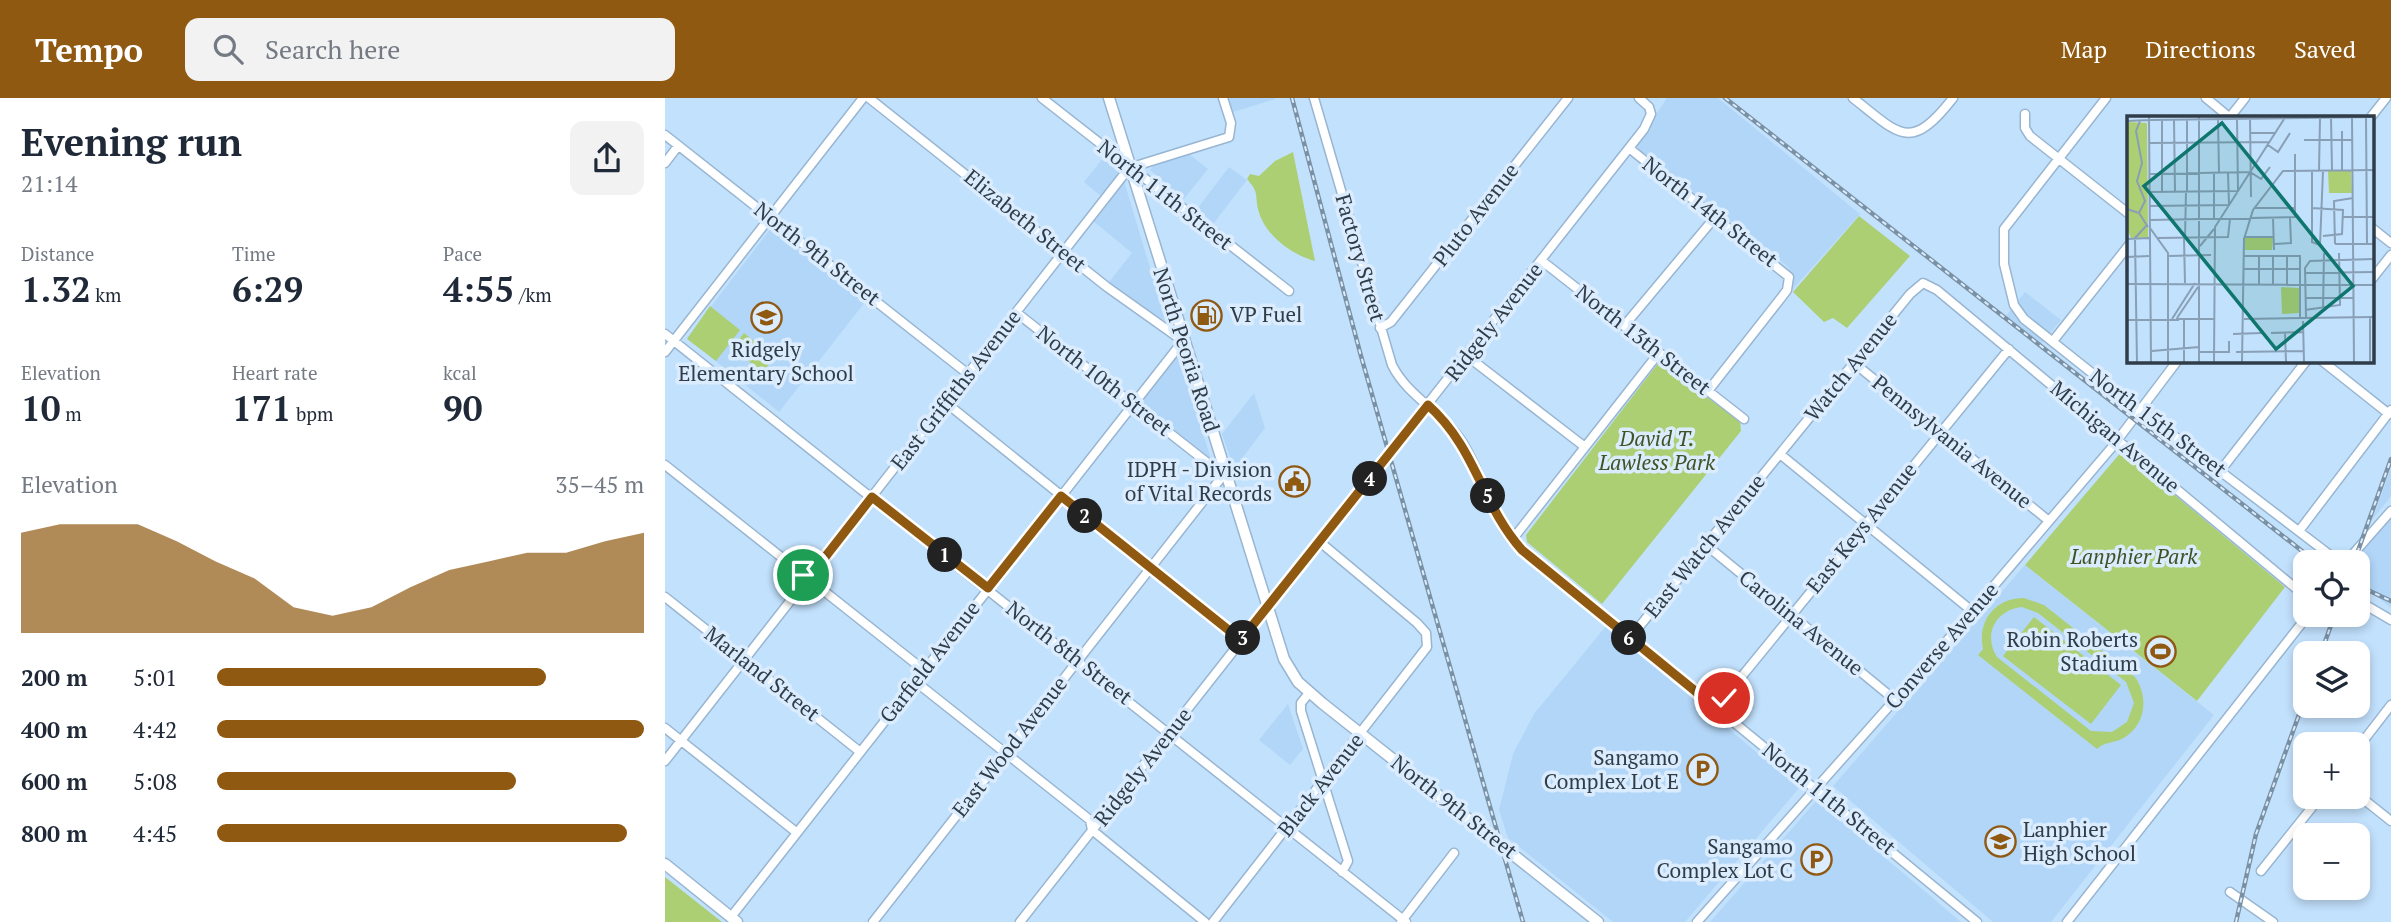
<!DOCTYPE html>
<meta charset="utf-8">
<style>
:root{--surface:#fff;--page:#f2f2f3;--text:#1f2937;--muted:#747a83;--accent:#905911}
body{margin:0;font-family:"PT Serif",serif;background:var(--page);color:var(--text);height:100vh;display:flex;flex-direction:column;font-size:26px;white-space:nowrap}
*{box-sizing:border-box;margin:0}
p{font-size:23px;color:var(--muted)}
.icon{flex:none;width:38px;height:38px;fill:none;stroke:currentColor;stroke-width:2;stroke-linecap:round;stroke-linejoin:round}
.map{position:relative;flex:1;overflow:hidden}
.details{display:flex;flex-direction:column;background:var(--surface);width:665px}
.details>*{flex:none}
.fabs{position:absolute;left:1628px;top:452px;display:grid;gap:14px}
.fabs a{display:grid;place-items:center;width:77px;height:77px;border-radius:14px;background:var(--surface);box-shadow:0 4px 10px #0003;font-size:35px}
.pin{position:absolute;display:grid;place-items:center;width:60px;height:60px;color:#fff;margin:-30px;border:4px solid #fff;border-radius:50%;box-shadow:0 2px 7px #0007}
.km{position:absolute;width:35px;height:35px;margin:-18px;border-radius:50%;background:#222;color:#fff;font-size:19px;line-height:35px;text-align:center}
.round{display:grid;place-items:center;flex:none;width:74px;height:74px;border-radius:14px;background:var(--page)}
.head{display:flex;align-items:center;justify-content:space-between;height:119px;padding:0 21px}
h1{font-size:38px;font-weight:700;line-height:52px}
.stats{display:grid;grid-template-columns:repeat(3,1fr);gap:10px;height:119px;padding:7px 21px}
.stats div{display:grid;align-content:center}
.stats b{font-size:35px;font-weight:700}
.stats small{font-size:19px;font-weight:400}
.stats p{font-size:19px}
.chart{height:196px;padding:14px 21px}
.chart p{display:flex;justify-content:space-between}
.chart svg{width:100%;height:126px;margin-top:7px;fill:var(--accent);opacity:.7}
ul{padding:0 21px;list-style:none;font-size:23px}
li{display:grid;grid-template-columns:112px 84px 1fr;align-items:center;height:52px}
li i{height:18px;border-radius:9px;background:var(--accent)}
header{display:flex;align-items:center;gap:42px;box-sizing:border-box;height:98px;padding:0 35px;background:var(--accent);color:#fff}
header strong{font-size:33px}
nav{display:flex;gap:38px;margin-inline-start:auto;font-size:24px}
.search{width:490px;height:63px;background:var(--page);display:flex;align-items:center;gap:18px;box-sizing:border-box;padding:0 24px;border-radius:14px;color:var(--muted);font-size:26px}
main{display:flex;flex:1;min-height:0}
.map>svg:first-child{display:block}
</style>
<header>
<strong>Tempo</strong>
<div class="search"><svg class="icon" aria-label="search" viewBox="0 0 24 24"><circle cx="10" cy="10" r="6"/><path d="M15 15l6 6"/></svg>Search here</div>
<nav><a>Map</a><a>Directions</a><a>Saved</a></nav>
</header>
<main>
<section class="details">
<div class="head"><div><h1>Evening run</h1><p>21:14</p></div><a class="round"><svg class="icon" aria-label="share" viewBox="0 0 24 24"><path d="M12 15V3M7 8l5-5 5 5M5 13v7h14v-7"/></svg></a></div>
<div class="stats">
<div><p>Distance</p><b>1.32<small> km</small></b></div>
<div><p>Time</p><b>6:29</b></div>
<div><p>Pace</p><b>4:55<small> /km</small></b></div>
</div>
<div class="stats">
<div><p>Elevation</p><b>10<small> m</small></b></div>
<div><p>Heart rate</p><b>171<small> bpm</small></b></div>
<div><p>kcal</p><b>90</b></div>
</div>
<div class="chart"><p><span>Elevation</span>35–45 m</p>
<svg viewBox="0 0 160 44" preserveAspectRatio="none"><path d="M0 44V9L10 6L20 6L30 6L40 12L50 19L60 25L70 35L80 38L90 35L100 28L110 22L120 19L130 16L140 16L150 12L160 9V44z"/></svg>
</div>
<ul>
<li><b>200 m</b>5:01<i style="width:77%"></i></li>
<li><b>400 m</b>4:42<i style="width:100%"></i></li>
<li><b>600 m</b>5:08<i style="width:70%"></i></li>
<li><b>800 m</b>4:45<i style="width:96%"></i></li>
</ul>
</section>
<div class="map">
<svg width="1726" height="824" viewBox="0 0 1726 824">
<rect width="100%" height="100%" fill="#c2e1fd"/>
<path fill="#b2d6f8" d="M561,0H610V1L565,15Z
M1002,0H1053L1195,116L1128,191L1129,181L1123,169L970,48Z
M524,56L543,71L519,101L485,72L489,67Z
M439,59L456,73L501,223L465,202L444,184L467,155L422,118L437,99L419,84Z
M564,69L582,82L549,125L532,111Z
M106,130L200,204L114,314L22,240Z
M1360,194L1396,222L1376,246L1340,219Z
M513,256L546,361L545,362L473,305Z
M589,295L600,330L569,371L557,336Z
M1726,370V398L1707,422Z
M1726,421V510L1692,483V466L1696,452Z
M1360,467L1549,617L1386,824H1328L1168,688Z
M941,528L1134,690L1020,824H948L843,740L834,712L848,656L869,616Z
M623,606L638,651L625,667L594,642Z
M1151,703L1243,779L1296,824H1045Z"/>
<path fill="#accf73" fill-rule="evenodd" d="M628,54L650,163C627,157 599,137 593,111C590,95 594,95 582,81L585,76L594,78L610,63Z
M1194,118L1245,158L1182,230L1168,220L1159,224L1128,194Z
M45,208L75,232L51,263L22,241Z
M79,235L109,259L98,274L67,250Z
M994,264L1075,323L1076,333L937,506L862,444L861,437Z
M1457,353L1620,489L1532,603L1360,467Z
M1359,500L1379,507L1470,579C1484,599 1481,628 1457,641C1448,645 1439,644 1432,651L1313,557L1318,551C1312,523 1330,500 1359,500ZM1357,509L1373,515L1461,584L1469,605L1462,624L1447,634L1426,633L1332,559C1318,537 1330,512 1357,509Z
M1369,519L1456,587L1426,626L1338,558Z
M0,779L57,824H0Z"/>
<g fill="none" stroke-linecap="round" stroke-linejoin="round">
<defs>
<path id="minor" d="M377,0L624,193
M649,0L727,267C743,299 778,314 797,344C817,375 824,413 847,442L1312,824
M1188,0C1235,37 1245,55 1288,0
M1441,0L1339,131V166L1349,207L1359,221L1432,279L1674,464
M1541,0L1564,19
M1360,16V30L1365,38L1464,116
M1565,19L1580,0
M1706,19L1721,0
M0,37L303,276
M964,50L1124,179L1122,192L1116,200L1043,293
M0,65L13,48
M1707,130L1726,145
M877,163L1079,321
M1707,181L1726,157
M959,228L1051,118
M715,230L726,224L903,0
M0,236L741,824
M1388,243L1464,147
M0,254L198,0
M802,258L920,349
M1656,262L1724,316
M1189,265L1384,423
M280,304L576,542
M1115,356L1307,513
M0,367L260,573
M1556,372L1642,262
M1634,433L1726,312
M847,442L993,256
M1041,447L1230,602
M1681,464L1726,413
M0,499L194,653
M1692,502L1726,522
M965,540L1245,196L1258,185L1272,192L1640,498
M251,584L425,722L427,732L540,824
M644,595L636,605V613L683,763L677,774
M1051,610L1344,251
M0,630L131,734
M1692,651L1726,607
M0,663L464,70L564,39L566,25L558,0
M1692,696L1726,723
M1596,773L1656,698
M1565,794L1608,824
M66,819L518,243L442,189L204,0
M208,824L560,375L544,366L352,215
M355,824L979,31L986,16L984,9L974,0
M548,824L762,549L761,535L752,525L655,444
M736,824L789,755
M1032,824L1275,551L1448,348L1513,262
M1402,824L1644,516"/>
<path id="major" d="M444,0L619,561L633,584L657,605L933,824
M0,766L72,824"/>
</defs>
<use href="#minor" stroke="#98b5d1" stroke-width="11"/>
<use href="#major" stroke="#98b5d1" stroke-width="13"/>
<use href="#minor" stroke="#fff" stroke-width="8"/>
<use href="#major" stroke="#fff" stroke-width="10"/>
<defs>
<path id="rail" d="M627,0L696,258L858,824
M1060,0L1651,464
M1689,464L1726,361
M1692,487L1726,503
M1656,555L1670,516
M1571,824L1591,736L1640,600"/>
</defs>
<use href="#rail" stroke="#7a90a3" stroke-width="4.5"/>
<use href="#rail" stroke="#daecfe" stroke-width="2" stroke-dasharray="5" stroke-linecap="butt"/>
</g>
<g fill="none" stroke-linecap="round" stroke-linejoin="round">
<defs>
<path id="route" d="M138,477L143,481L207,399L323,490L396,398L576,542L763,307C812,351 816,406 857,452L1051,610L1059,600"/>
</defs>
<use href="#route" stroke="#fff" stroke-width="14"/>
<use href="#route" stroke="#905911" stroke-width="9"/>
</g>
<defs>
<symbol id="fuel-ring" viewBox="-11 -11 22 22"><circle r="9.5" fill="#daecfe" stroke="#905911" stroke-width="1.5"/><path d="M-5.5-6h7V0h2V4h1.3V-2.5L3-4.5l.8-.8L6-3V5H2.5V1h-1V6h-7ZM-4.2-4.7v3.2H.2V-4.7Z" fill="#905911"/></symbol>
<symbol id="school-ring" viewBox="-11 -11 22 22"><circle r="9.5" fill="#daecfe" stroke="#905911" stroke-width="1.5"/><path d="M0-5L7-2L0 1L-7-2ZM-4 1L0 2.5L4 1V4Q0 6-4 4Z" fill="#905911"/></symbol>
<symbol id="civic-ring" viewBox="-11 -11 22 22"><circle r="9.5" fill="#daecfe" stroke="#905911" stroke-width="1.5"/><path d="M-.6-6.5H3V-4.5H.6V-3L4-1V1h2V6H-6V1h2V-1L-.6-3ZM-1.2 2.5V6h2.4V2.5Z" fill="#905911"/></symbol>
<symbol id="stadium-ring" viewBox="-11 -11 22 22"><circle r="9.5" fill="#daecfe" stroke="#905911" stroke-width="1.5"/><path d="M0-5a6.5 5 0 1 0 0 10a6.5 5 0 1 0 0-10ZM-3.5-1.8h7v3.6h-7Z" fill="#905911"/></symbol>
<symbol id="parking-ring" viewBox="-11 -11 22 22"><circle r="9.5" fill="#daecfe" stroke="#905911" stroke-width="1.5"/><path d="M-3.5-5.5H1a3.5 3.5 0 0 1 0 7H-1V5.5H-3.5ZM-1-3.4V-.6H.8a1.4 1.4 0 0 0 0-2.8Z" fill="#905911"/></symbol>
</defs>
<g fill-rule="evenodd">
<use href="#fuel-ring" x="524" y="200" width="35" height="35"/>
<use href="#school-ring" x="84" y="202" width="35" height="35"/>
<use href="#civic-ring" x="612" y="366" width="35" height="35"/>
<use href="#stadium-ring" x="1478" y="536" width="35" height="35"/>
<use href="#parking-ring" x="1020" y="654" width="35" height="35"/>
<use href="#school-ring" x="1318" y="726" width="35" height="35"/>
<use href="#parking-ring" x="1134" y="744" width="35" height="35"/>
</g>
<g text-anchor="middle" stroke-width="7" stroke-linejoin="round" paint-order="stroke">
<g font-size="21" fill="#303d48" stroke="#daecfe">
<text transform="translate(500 97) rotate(38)" y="7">North 11th Street</text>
<text transform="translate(1045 114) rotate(38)" y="7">North 14th Street</text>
<text transform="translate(811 117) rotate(-52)" y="7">Pluto Avenue</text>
<text transform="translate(360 123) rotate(39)" y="7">Elizabeth Street</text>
<text transform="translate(152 156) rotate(38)" y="7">North 9th Street</text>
<text transform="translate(695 160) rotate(74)" y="7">Factory Street</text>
<text transform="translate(829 224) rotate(-52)" y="7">Ridgely Avenue</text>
<text transform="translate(978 242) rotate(38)" y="7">North 13th Street</text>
<text transform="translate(521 252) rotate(72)" y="7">North Peoria Road</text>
<text transform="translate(1186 269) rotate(-51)" y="7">Watch Avenue</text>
<text transform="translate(439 283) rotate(38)" y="7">North 10th Street</text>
<text transform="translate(291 292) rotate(-52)" y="7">East Griffiths Avenue</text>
<text transform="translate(1493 325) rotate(37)" y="7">North 15th Street</text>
<text transform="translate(1450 339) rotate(40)" y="7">Michigan Avenue</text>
<text transform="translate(1287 344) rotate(39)" y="7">Pennsylvania Avenue</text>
<text transform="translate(1197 430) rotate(-51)" y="7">East Keys Avenue</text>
<text transform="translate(1040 448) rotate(-51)" y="7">East Watch Avenue</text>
<text transform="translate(1136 525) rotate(39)" y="7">Carolina Avenue</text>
<text transform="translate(1277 548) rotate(-49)" y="7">Converse Avenue</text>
<text transform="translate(404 555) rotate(38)" y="7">North 8th Street</text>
<text transform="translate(265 564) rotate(-52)" y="7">Garfield Avenue</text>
<text transform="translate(97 576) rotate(38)" y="7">Marland Street</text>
<text transform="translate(345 649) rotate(-52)" y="7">East Wood Avenue</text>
<text transform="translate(478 669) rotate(-52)" y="7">Ridgely Avenue</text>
<text transform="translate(656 687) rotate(-52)" y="7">Black Avenue</text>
<text transform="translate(1164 701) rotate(39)" y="7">North 11th Street</text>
<text transform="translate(789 709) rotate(38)" y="7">North 9th Street</text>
</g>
<g font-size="21" fill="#303d48" stroke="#daecfe" text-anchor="end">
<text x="565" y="224" text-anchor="start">VP Fuel</text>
<text x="101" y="259" text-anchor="middle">Ridgely<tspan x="101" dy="24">Elementary School</tspan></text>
<text x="607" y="379">IDPH - Division<tspan x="607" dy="24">of Vital Records</tspan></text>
<text x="1473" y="549">Robin Roberts<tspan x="1473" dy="24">Stadium</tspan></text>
<text x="1014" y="667">Sangamo<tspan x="1014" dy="24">Complex Lot E</tspan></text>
<text x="1358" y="739" text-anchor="start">Lanphier<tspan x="1358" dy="24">High School</tspan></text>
<text x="1128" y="756">Sangamo<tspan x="1128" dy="24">Complex Lot C</tspan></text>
</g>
<g font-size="21" font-style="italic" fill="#415324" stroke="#daecfe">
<text x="992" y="348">David T.<tspan x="992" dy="24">Lawless Park</tspan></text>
<text x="1469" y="466">Lanphier Park</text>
</g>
</g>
<g transform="translate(1462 18)">
<rect width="247" height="247" fill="#c2e1fd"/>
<path d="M0,6L20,7L21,121L4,122L0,113ZM201,55H224L225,77H202ZM146,121L145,134H118V122ZM154,171L172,172V197L155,198Z" fill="#accf73"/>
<path fill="none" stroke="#889fb5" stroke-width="2" d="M22,0L24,246M204,1L205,54M225,1L227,246M239,1L240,129M123,2L124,81M91,3L92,57M22,4L247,1M35,4V76M47,4L48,75M60,4V75M0,5L22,4M215,15V54M123,17H149M177,24H225M22,27L142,26M141,29L151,36L163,17M185,55V126L193,129L196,55M192,55L193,2M87,57V103M22,58L123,56L134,63L143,51M22,76L111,75L110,3M22,90L102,89L101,57M127,92H169M185,92L216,94L215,118L196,120M0,93L12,97L21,111M12,97L18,85L10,65L15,47L9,15L13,5M216,101H247M146,102L147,134M23,104L168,101V38M23,112L41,137V246M118,121H146M30,122L101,121L103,103M57,122L58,167M58,122L59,75M0,123L22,122M147,128L164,127L163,102M208,128L207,85L226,82M208,128H247M73,130L87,113M41,140L84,139M117,140H173V201M0,141L22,140M117,153H173M178,157L247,156M0,168L247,169M132,169V140M146,169V140M160,170V141M178,182H227M178,194L213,189L212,137M196,194L197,137M179,201L178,152L183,145L247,143M243,201V246M50,202L71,171M45,203L68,167M49,203H88M117,203L247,201M0,204H52M176,205L177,246M144,217L176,216M158,217L159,246M106,218L135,217M25,235L72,231M72,236H102V225M109,236L177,235M10,246L8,122L20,109M57,246V204M72,246V0M87,246L88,111L159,0M115,246L117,123L126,94L156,55L247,54"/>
<path fill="#0f766e" fill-opacity="0.15" stroke="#0f766e" stroke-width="3.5" d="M95,7L226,170L149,233L17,70Z"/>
<rect width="247" height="247" fill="none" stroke="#303d48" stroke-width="3.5"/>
</g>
</svg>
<div class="fabs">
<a><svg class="icon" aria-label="locate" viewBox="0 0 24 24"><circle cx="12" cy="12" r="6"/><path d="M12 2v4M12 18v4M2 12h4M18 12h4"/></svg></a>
<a><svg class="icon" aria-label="layers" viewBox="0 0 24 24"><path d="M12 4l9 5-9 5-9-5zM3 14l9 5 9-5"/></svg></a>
<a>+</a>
<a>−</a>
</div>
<div class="pin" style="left:138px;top:477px;background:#1e9e55"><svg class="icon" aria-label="arrive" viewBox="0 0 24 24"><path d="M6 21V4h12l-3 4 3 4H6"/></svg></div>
<div class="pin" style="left:1059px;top:600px;background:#d93025"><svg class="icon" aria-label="check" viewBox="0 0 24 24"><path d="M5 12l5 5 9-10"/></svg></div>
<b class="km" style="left:280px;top:457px">1</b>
<b class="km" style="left:420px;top:418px">2</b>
<b class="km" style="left:578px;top:540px">3</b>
<b class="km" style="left:705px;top:381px">4</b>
<b class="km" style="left:823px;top:398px">5</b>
<b class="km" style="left:964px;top:540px">6</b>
</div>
</main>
